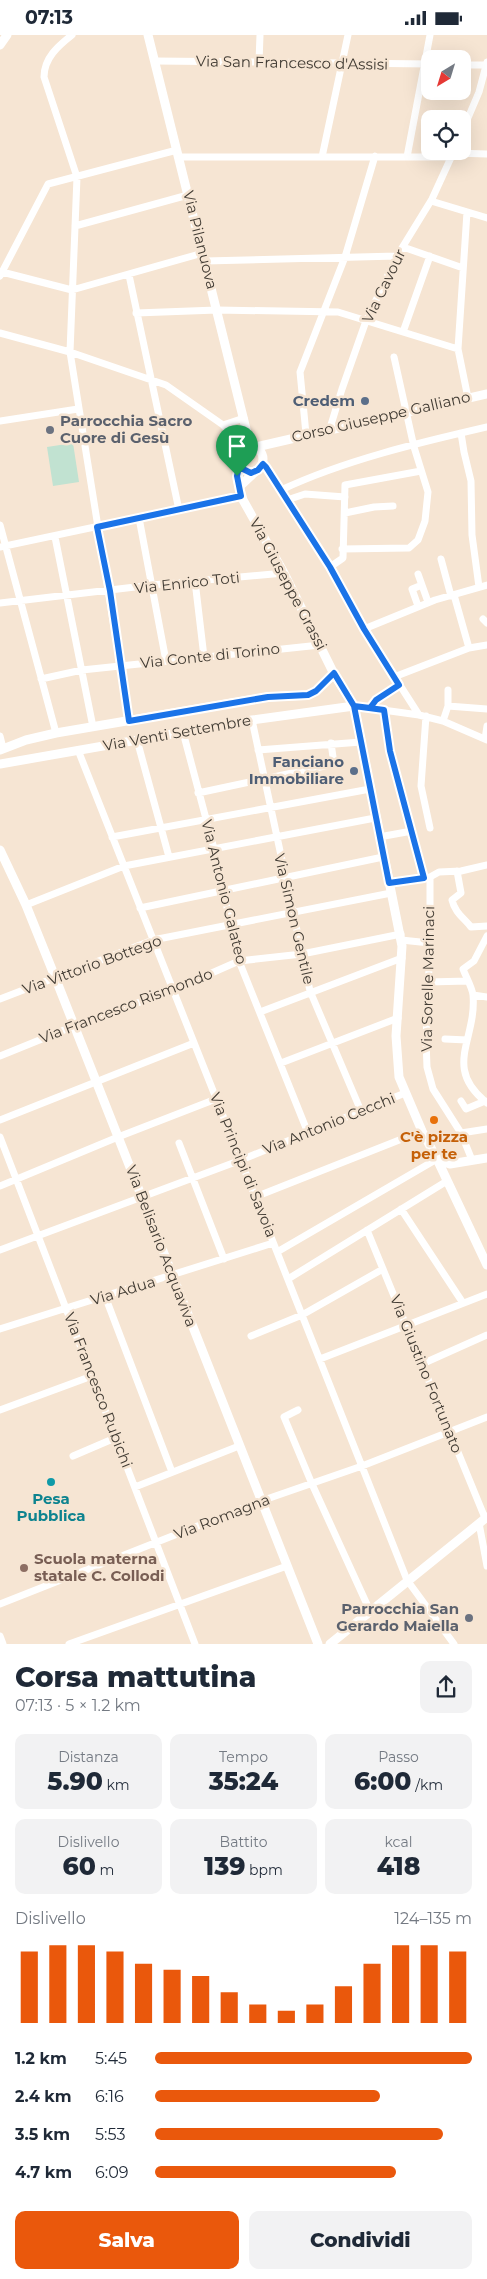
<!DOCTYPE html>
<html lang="it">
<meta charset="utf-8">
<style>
:root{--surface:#fff;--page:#f2f2f3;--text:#1f2937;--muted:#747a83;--accent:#ea580c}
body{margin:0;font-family:Montserrat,sans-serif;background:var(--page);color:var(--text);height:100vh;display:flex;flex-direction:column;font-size:19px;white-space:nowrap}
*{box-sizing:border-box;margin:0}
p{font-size:16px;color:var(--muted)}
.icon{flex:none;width:28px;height:28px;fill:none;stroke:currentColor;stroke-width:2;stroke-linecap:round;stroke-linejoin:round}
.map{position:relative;height:1609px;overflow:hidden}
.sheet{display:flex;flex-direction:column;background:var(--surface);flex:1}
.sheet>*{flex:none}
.needle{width:32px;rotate:218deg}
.fabs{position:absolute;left:421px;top:15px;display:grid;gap:10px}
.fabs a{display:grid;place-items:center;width:50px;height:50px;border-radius:10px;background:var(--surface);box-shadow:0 5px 20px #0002;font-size:25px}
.pin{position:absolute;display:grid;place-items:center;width:42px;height:42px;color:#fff;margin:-51px -21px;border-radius:50% 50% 50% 0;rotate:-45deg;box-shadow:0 0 5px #0007}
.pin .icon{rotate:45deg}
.round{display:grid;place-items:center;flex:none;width:52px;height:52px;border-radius:10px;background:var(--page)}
.summary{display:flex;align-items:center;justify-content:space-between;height:85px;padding:0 15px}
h1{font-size:28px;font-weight:800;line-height:38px}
.stats{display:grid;grid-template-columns:repeat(3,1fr);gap:8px;height:85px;padding:5px 15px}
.stats div{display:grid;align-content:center;border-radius:10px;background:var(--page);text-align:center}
.stats b{font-size:25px;font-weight:800}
.stats small{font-size:14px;font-weight:400}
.stats p{font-size:14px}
.chart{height:140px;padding:10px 15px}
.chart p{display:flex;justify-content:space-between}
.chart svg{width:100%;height:90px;margin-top:5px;stroke:var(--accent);stroke-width:6}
.action{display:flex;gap:10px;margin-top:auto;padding:10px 15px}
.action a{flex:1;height:58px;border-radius:10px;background:var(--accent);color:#fff;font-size:20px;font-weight:800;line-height:58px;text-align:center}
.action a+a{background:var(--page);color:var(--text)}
ul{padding:0 15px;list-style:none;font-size:16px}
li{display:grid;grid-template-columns:80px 60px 1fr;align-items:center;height:38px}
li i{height:12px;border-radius:6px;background:var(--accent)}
.status{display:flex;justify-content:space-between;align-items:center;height:35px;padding:0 25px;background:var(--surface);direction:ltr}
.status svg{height:14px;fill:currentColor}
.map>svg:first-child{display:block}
</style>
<div class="status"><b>07:13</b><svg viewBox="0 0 49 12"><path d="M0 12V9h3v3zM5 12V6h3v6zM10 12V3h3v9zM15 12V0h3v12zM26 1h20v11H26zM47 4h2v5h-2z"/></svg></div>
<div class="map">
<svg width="487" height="1609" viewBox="0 0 487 1609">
<rect width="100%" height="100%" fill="#f6e5d3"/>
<path fill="#c1e2d1" d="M73,408L79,447L53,451L47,412Z"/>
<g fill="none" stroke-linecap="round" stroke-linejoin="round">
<path stroke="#fff" stroke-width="7" d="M72,0C58,11 44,23 44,42L77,142L70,317L129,686
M155,26L430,29
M259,27L260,0
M462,30H487
M462,97L479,57L487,27
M454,118L487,119
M179,122H452
M322,122L348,0
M407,122L430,0
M431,166L487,183
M467,177L458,314L468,363
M75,191L188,160
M403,212L463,233
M205,226L397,221
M2,237L72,255L203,218
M129,240L179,475
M0,241L48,149L177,115
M136,278L217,275L338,277L458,314
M403,297L430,221
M0,298L70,317L166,350L223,390L231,399L237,419
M0,386L78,374
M223,390L244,383
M330,393L342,354L366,286L397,221L432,164L454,116
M461,398L464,417L471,446L472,500L479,552
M306,399L300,337L345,222L375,121
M263,429L319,514L364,594L419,680
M281,455C345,425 418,408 487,392
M287,465L305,459L345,462
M345,478L374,472L393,471
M139,483L166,626
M0,490L56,698
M55,502L93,692
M0,512L241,461
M342,514L409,513L418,505L425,486L428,457L414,412L394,322
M441,524L451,561
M330,532L343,523L345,450L421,436
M418,539L428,567
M195,546L204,622
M454,560L469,613
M0,568L152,550L284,538
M418,571L412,554L422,550
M483,584L487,588
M364,594L435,565L487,550
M394,642L469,613L487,610
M41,644L82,635L320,610
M448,655V671
M354,671L419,680L443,686L487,705
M370,673L376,665L399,650
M384,675L390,716L424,843
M426,681L421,751L430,793
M252,685L310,956L361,1076
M443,686L448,671L487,674
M183,697L214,814L239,926L308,1098
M0,701L3,713
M485,704L487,691
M137,705L169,822
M78,715L407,1545L454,1609
M258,715L361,707
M198,758L334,729L331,708
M112,802L370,754
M379,802L412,796
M457,836L461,858L452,865C455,878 464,883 471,892L487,891
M430,842V908L426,1006L427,1032L433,1054L461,1098L472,1125
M389,848L430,842L439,837L461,836L487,830
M26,870L124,831L375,783
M140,873L383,822
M487,901L474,926L463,934C466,942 472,952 473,960C477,1005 442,1032 487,1068
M401,905L430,908
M428,947L468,946
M473,960L487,962
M0,964L153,905L391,858
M260,977L402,923
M445,1004L467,1005
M0,1021L74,991L173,955L239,926L302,919L401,899
M281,1028L398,983
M461,1066L466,1074L485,1066
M0,1085L194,1008
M461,1098L487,1094
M0,1102L195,1609
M179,1108L224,1224
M0,1151L118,1102L216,1064
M255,1162L422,1096
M401,1174L463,1268
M367,1195L485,1483
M0,1215L241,1125L405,1058
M277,1217L437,1124
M288,1244L447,1146
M105,1261L172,1437
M0,1294L273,1208
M251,1301L302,1280L383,1234
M320,1324L487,1259
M422,1329L487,1300
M0,1375L92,1341
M298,1375L284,1382L312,1449L370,1576
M73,1421L115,1403
M135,1452L239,1411
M479,1488L487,1531
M0,1569L261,1466L362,1431L487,1382
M0,1601L3,1609
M69,1609L287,1531"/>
<path stroke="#fff" stroke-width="9" d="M148,0L250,410
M0,10L7,0
M237 424a13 13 0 1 1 26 0a13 13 0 1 1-26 0Z
M256,412L487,359
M239,432L238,447L243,465L284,538L334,639L354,671L402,911L396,1001L399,1042L422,1096L437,1124L487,1230
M239,452L255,437
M0,715L26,705L56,698L267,662L308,660L316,656L334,639
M0,729L252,685L354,671
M0,815L26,870L55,942L318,1609
M437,1124L450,1129L487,1123
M330,1609L487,1482"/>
</g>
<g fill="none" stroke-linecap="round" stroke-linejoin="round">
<defs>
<path id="route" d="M237,441L241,461L97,492L110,556L129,686L268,662L308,660L316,656L334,638L354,671L384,675L390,716L424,843L389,848L354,671L370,673L376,665L399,650L364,594L330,532L266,432L263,429L258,435L251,438L239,432L237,441"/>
</defs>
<use href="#route" stroke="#fff" stroke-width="10"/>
<use href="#route" stroke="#1a73e8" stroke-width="6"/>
</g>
<g fill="#5c6f8a" stroke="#f6e5d3" stroke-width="2">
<circle cx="365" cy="366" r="5"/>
<circle cx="354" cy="736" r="5"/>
</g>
<g fill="#6b7280" stroke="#f6e5d3" stroke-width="2">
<circle cx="50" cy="395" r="5"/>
<circle cx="469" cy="1583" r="5"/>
</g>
<circle fill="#e8710a" stroke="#f6e5d3" stroke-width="2" cx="434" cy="1085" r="5"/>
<circle fill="#0f9aa8" stroke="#f6e5d3" stroke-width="2" cx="51" cy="1447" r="5"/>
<circle fill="#8d6e63" stroke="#f6e5d3" stroke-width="2" cx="24" cy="1533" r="5"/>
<g text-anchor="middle" stroke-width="5" stroke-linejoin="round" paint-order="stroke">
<g font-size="15" fill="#413b33" stroke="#f6e5d3">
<text transform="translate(292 28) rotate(1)" y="5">Via San Francesco d'Assisi</text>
<text transform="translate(200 205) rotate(76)" y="5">Via Pilanuova</text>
<text transform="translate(384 251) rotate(-64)" y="5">Via Cavour</text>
<text transform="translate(381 382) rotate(-13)" y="5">Corso Giuseppe Galliano</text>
<text transform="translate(187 548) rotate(-6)" y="5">Via Enrico Toti</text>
<text transform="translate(288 549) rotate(62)" y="5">Via Giuseppe Grassi</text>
<text transform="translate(210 621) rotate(-6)" y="5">Via Conte di Torino</text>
<text transform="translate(177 698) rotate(-10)" y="5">Via Venti Settembre</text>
<text transform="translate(224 857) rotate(76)" y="5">Via Antonio Galateo</text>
<text transform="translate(294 884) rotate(77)" y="5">Via Simon Gentile</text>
<text transform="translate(92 930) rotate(-20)" y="5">Via Vittorio Bottego</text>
<text transform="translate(428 944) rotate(-89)" y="5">Via Sorelle Marinaci</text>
<text transform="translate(126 971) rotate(-21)" y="5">Via Francesco Rismondo</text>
<text transform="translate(329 1089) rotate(-22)" y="5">Via Antonio Cecchi</text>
<text transform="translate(243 1130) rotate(68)" y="5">Via Principi di Savoia</text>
<text transform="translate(161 1211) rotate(69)" y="5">Via Belisario Acquaviva</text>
<text transform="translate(123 1256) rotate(-17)" y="5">Via Adua</text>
<text transform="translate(426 1339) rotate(68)" y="5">Via Giustino Fortunato</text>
<text transform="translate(98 1355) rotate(69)" y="5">Via Francesco Rubichi</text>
<text transform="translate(222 1482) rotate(-21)" y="5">Via Romagna</text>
</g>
<g font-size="15" font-weight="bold" fill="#4e5e75" stroke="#f6e5d3" text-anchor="end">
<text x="355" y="371">Credem</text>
<text x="344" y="732">Fanciano<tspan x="344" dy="17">Immobiliare</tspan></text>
</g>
<g font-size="15" font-weight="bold" fill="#5b616d" stroke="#f6e5d3" text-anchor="start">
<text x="60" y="391">Parrocchia Sacro<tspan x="60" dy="17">Cuore di Gesù</tspan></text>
<text x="459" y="1579" text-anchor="end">Parrocchia San<tspan x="459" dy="17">Gerardo Maiella</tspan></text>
</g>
<g font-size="15" font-weight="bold" fill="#c56008" stroke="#f6e5d3">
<text x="434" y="1107">C'è pizza<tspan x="434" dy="17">per te</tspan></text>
</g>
<g font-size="15" font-weight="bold" fill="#0d838f" stroke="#f6e5d3">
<text x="51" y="1469">Pesa<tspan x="51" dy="17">Pubblica</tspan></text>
</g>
<g font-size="15" font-weight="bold" fill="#785e54" stroke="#f6e5d3" text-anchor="start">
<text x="34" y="1529">Scuola materna<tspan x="34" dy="17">statale C. Collodi</tspan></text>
</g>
</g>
</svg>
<div class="fabs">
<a><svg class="needle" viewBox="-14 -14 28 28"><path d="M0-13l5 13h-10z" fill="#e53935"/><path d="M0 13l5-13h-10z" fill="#747a83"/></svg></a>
<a><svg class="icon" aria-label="locate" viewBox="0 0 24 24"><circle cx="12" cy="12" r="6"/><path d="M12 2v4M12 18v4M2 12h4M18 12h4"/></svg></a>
</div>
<div class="pin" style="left:237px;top:441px;background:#1e9e55"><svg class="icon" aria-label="arrive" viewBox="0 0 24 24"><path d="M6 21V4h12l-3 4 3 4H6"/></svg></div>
</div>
<section class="sheet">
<div class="summary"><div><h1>Corsa mattutina</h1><p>07:13 · 5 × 1.2 km</p></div><a class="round"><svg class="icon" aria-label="share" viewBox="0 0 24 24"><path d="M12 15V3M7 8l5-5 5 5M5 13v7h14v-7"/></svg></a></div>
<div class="stats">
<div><p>Distanza</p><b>5.90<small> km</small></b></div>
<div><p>Tempo</p><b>35:24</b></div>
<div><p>Passo</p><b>6:00<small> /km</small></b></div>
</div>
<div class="stats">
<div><p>Dislivello</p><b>60<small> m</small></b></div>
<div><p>Battito</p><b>139<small> bpm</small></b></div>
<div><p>kcal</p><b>418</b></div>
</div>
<div class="chart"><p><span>Dislivello</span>124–135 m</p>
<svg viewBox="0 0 160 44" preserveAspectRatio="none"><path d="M5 44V9M15 44V6M25 44V6M35 44V9M45 44V15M55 44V18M65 44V21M75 44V29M85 44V35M95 44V38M105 44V35M115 44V26M125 44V15M135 44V6M145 44V6M155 44V9"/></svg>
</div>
<ul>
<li><b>1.2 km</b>5:45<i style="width:100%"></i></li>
<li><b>2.4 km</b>6:16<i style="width:71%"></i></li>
<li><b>3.5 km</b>5:53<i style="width:91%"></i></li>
<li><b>4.7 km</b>6:09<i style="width:76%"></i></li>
</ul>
<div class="action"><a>Salva</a><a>Condividi</a></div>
</section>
